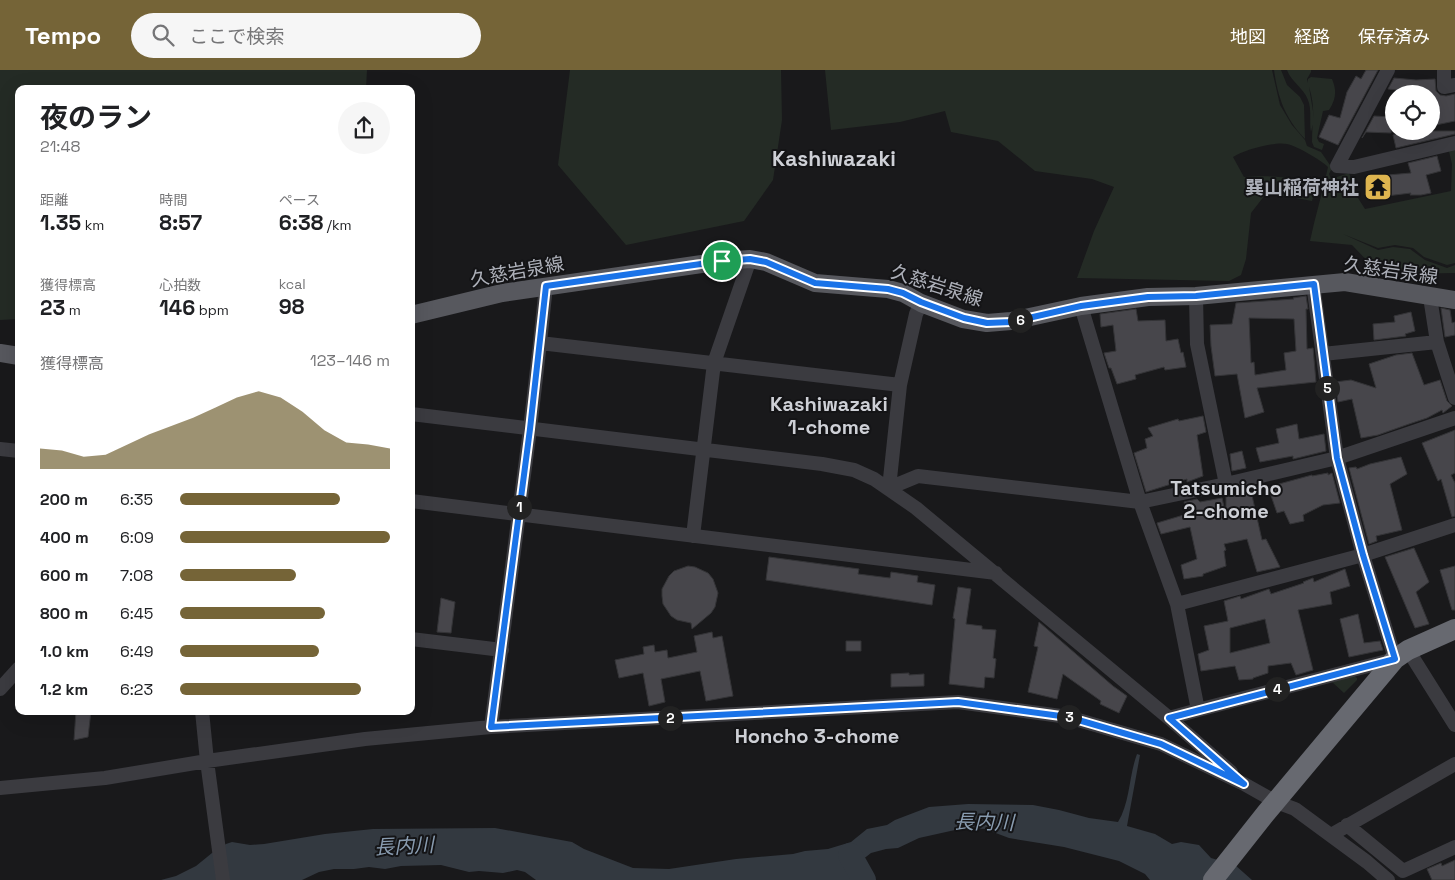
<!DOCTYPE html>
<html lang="ja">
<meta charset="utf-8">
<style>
:root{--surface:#fff;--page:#f6f6f6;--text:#202124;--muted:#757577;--accent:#756437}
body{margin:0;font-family:"Space Grotesk","Noto Sans JP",sans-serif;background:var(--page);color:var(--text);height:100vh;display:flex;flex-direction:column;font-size:19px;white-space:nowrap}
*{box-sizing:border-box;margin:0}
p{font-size:16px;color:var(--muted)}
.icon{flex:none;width:28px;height:28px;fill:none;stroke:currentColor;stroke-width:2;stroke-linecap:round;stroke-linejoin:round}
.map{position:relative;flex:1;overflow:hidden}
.sheet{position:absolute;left:15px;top:15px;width:400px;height:630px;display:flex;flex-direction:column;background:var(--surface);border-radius:10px;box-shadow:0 5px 20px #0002}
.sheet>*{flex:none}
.controls{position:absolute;left:1385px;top:15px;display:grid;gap:10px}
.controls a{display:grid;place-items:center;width:55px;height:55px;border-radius:50%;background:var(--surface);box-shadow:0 5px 20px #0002;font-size:25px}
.pin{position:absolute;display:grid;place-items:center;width:42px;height:42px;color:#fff;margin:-21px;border:2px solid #fff;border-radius:50%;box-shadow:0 1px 5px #0007}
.km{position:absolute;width:25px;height:25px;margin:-12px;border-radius:50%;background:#222;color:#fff;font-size:14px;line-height:25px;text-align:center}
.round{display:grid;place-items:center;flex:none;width:52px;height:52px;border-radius:26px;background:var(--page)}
.head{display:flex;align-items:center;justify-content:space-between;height:85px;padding:0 25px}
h1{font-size:28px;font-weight:700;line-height:38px}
.figures{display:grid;grid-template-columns:repeat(3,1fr);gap:8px;height:85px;padding:5px 25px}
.figures div{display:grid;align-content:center}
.figures b{font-size:21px;font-weight:700}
.figures small{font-size:14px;font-weight:400}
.figures p{font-size:14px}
.chart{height:140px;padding:10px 25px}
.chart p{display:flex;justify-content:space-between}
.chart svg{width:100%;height:90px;margin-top:5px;fill:var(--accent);opacity:.7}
ul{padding:0 25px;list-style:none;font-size:16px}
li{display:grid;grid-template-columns:80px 60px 1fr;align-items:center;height:38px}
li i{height:12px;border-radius:6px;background:var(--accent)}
header{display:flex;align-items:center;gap:30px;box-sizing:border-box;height:70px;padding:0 25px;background:var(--accent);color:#fff}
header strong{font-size:24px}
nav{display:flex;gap:28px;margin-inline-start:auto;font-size:18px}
.search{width:350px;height:45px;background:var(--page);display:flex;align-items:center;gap:12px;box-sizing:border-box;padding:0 18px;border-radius:28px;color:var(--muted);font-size:19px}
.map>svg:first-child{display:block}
</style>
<header>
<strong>Tempo</strong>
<div class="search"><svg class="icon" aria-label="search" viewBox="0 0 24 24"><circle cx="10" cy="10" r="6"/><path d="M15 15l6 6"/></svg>ここで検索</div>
<nav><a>地図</a><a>経路</a><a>保存済み</a></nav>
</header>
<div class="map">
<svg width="1455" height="810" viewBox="0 0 1455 810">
<rect width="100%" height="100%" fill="#19191b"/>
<path fill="#242b25" d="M0,0H367L366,19H19V249L0,250Z
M570,0H781L782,50L773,110L744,151L626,175L558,95Z
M825,0H1272L1280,35L1292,55L1305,70L1307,76L1321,82L1332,98L1329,104L1331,109L1349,103L1358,128L1365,139L1451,121L1452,94L1448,77L1455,76V193L1447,195L1424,187L1413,178L1395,175L1378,178L1343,164L1378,180L1393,177L1410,179L1425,190L1447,198L1455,195V203L1397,204L1374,198L1352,175L1310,171C1315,146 1323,122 1328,97C1321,90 1297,76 1287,74C1276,71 1243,80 1233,87L1244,107C1272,105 1291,107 1317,114L1312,131L1274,124L1265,125L1251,143L1246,189L1241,205L1229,211L1077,208L1094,161L1114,117L1092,109L1035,101L998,71L951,62L945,41L900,52L831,60Z
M1274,0H1281L1287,15L1300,27L1304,35L1305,69C1285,48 1278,28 1274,0Z
M1287,0H1311V2L1307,9L1308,13V9L1311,7L1332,9C1337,21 1336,29 1329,40L1323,41L1317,68L1319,72L1324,74L1322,80L1314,77L1312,72C1312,51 1316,39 1309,17L1313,41V53L1311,62C1309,52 1312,40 1308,30C1304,18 1291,12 1287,0Z
M1354,606L1357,608V610L1344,623L1332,612Z"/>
<path fill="#333940" d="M1137,684L1140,685L1127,756L1155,764L1172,774L1181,772L1199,775L1211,788L1235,795L1252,810H1150L1145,804L1119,791L1064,777L1009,768L985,759L964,758L919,768L898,778L886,779L871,783L862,790L852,810H536L525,802L517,800L503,803L479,801L469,802L441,795L401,796L385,799L369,797L354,799H334L319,802L302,810H161L176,806L196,796L212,783L226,774L232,772L250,775L264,774L325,764L373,759L495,758L572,772L584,779L633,798L669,799L736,789L793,784L805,781L828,779L851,772L867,759L887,755L895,750L929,737L968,734L1033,735L1059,740L1089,748L1118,752C1130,733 1129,705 1137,684Z"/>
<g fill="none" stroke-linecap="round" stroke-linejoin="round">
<path stroke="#333940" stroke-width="24" d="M850,785L864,810"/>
</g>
<path fill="#47464b" stroke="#343437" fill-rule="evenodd" d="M1366,0H1378L1338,75L1319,67L1329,45L1340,48L1347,22L1356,6L1361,9Z
M1394,8L1416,10L1435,9L1436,21L1440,25L1446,26L1455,24V51L1431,56V24H1417V22L1388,19Z
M1374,46L1393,47L1391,63L1366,62L1362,68Z
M1414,61H1455V64L1396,78L1393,65Z
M1437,86L1441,101L1426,105L1431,123L1421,125H1410L1411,123L1378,127V122L1369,123L1368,112L1376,111V106L1411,103L1408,93Z
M1306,226L1308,239H1306L1307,279L1313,278L1316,312L1257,318L1264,342L1245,348L1237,304L1215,306L1211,276L1210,255L1232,254L1236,233L1294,229L1293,228ZM1249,248L1294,249L1296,281L1284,283L1286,300L1255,305L1254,292L1251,293Z
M1441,238L1450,240L1452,253L1455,252V265L1445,267Z
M1136,239L1138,251L1165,250L1166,271L1178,269L1181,283L1183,282L1186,297L1165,300L1164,297L1135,305L1136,309L1117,314L1111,298H1109L1104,283L1116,281L1113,255L1101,257L1100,244Z
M1411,242L1415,261L1405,264L1406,266L1374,270L1373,254L1395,252L1394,246Z
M1412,283L1424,315L1440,310L1447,331L1452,336L1443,343L1442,340L1427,348L1409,354L1378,365L1361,368L1352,329L1338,332L1335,312L1351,310L1376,318L1369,294L1396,285Z
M1203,346L1206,362L1197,365L1203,406L1187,412V409L1146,422L1134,383L1147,378L1145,369L1153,366L1148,358L1178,349L1179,351Z
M1297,354L1299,369L1324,364L1326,381L1293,389V386L1260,392L1256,378L1279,373L1276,359Z
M1455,360V403L1451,405L1455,413V446L1452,447L1441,409L1438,411L1422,373Z
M1242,381L1246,398L1232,401L1230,384Z
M1401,387L1407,404L1390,414L1402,460L1376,466L1377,471L1369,474L1349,398L1356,397L1357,399L1370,394Z
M1328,403V405L1332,403L1340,433L1323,435L1303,445L1304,451L1290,454L1284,441L1277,443L1268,417L1312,405V406Z
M1251,421L1262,470L1266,469L1280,497L1257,502L1247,469L1224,474L1226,480L1224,481L1226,496L1203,504V506L1184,509L1181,495L1197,489L1190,457L1161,464L1157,453L1187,444L1184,432L1197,429L1200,432L1222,428L1224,437H1226V427Z
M1414,478L1429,512L1416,522L1429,554L1415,558L1385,487Z
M769,487L859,499L858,504L890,508L891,502L918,506L917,512L935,515L932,535L766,510Z
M688,496L695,497L708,503L713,509L718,523L715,537L711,543L692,559L691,553L677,550L671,546L663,534L662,526V519L669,506L674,501Z
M1455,496V540H1452L1440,500Z
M1345,499L1350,516L1330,522L1332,534L1298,540L1313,600L1296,605L1291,593L1268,596V603L1253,608V609L1239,610L1235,596L1201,601L1198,584L1209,580L1204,556L1228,551L1224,531L1240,526L1241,529L1269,519L1271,524L1304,513L1303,512L1313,508L1314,512ZM1265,549L1270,573L1230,583V558Z
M958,517L971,519L966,554L982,556V559L996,560L993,588L996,589L994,608L985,607L984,618L949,614L955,549L953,548Z
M441,528L455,532L451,563L437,562Z
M1358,544L1364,573L1380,571L1383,580L1349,587L1340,549Z
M1039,552L1113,616L1127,626L1119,643L1100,634L1101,631L1063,604L1057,629L1028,622L1038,577L1034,576Z
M712,562L713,568L722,566L733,626L706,631L700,601L661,609L665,632L649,636L643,603L619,608L615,590L644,584L643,577L654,575L655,582L667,580L668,588L697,582L694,566Z
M846,571H861V581H846Z
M909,603V605L924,604V616L891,617V604Z
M76,641H91L88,667L74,670Z
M1455,790V810H1432L1427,799L1441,793L1442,796Z"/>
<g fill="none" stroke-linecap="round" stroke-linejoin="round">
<path stroke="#3b3b40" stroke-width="14" d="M1388,0L1337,96L1354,97L1455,73
M1444,0V17L1455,15
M1196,226L1197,274L1226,414
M1430,227L1437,272L1455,328
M1081,236L1140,432L1177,534L1198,640
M540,273L900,315
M1323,284L1437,272
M411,344L822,394L854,400L874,409L916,438L1169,648L1231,702
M0,379L19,381
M889,418L918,406L1140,432L1226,414L1337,388L1455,348
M889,418L900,315L916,244L921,233
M411,431L996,503
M693,466L714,293L750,189
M1177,534L1363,485L1455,455
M411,569L502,580
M1408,580L1455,655
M0,619L19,598
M202,641L207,691L223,810
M1169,648L1198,640L1395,589L1363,485L1337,388L1313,214
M491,657L530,359L540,273L546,216
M0,718L105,708L207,691L365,669L491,657L958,632L1068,647L1161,674L1244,714L1276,732L1295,739L1367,792L1388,810
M1347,755L1403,801L1455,777
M1331,765L1455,694"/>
<path stroke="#57585e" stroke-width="18" d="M411,245L502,223L722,191L750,189L766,192L815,213L888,219L903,223L921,233L963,249L987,253L1011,251L1081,236L1148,227L1196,226L1345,212L1455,230
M0,283L19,286"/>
<path stroke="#676970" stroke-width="20" d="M1213,810L1266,743L1395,589L1408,580L1455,559"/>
</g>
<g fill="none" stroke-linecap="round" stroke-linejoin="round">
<defs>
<path id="route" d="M750,189L766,192L815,213L888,219L903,223L921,232L964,248L987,253L1011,252L1081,236L1148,227L1196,226L1314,214L1337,388L1363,485L1395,589L1169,648L1244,714L1161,674L1068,647L958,632L491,657L530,359L546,216L722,191Z"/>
</defs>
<use href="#route" stroke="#fff" stroke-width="10"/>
<use href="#route" stroke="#1a73e8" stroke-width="6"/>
</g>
<defs>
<symbol id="temple-square" viewBox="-11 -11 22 22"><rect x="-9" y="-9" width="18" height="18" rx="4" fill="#deb54f" stroke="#141416"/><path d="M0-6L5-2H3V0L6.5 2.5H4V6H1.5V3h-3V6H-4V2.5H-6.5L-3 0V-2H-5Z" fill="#111"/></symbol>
</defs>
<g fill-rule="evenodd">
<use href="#temple-square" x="1362" y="101" width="32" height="32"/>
</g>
<g text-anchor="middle" stroke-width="4" stroke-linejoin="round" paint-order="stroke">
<g font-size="19" font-weight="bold" fill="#adb0b9" stroke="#141416" text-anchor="end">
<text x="1359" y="124">巽山稲荷神社</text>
</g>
<g font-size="19" fill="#adb0b9" stroke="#141416">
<text transform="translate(1391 200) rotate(8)" y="7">久慈岩泉線</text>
<text transform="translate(517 201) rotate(-10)" y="7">久慈岩泉線</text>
<text transform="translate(937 215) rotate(18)" y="7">久慈岩泉線</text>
</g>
<g font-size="20" font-weight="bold" fill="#ced0d6" stroke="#141416">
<text x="829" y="341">Kashiwazaki<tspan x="829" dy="23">1-chome</tspan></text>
<text x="1226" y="425">Tatsumicho<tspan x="1226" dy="23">2-chome</tspan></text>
<text x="817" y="673">Honcho 3-chome</text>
</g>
<g font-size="20" font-style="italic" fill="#899cb0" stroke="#141416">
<text transform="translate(984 752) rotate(1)" y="7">長内川</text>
<text transform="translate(404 776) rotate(-3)" y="7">長内川</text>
</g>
<g font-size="21" font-weight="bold" fill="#ced0d6" stroke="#141416">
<text x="834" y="96">Kashiwazaki</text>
</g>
</g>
</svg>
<div class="controls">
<a><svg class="icon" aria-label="locate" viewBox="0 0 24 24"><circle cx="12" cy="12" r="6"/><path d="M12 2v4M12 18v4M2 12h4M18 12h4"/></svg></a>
</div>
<div class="pin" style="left:722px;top:191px;background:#1e9e55"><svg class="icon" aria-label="arrive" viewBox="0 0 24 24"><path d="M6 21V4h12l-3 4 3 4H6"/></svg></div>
<b class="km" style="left:519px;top:437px">1</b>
<b class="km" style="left:670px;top:648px">2</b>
<b class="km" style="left:1069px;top:647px">3</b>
<b class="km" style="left:1277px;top:619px">4</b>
<b class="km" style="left:1327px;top:318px">5</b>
<b class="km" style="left:1020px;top:250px">6</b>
<section class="sheet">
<div class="head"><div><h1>夜のラン</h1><p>21:48</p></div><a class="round"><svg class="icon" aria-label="share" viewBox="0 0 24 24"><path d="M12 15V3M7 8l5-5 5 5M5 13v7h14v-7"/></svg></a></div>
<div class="figures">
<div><p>距離</p><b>1.35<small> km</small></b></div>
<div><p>時間</p><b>8:57</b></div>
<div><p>ペース</p><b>6:38<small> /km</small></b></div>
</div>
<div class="figures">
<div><p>獲得標高</p><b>23<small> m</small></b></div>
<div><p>心拍数</p><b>146<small> bpm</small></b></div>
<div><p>kcal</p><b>98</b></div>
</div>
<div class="chart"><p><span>獲得標高</span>123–146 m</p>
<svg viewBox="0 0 160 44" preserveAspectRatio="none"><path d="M0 44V34L10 35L20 38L30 37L40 32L50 27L60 23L70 19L80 14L90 9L100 6L110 9L120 16L130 25L140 31L150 32L160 34V44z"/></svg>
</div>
<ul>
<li><b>200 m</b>6:35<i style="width:76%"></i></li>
<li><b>400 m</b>6:09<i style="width:100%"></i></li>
<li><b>600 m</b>7:08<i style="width:55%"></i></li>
<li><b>800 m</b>6:45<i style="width:69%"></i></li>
<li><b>1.0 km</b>6:49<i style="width:66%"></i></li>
<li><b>1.2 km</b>6:23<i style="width:86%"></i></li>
</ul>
</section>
</div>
